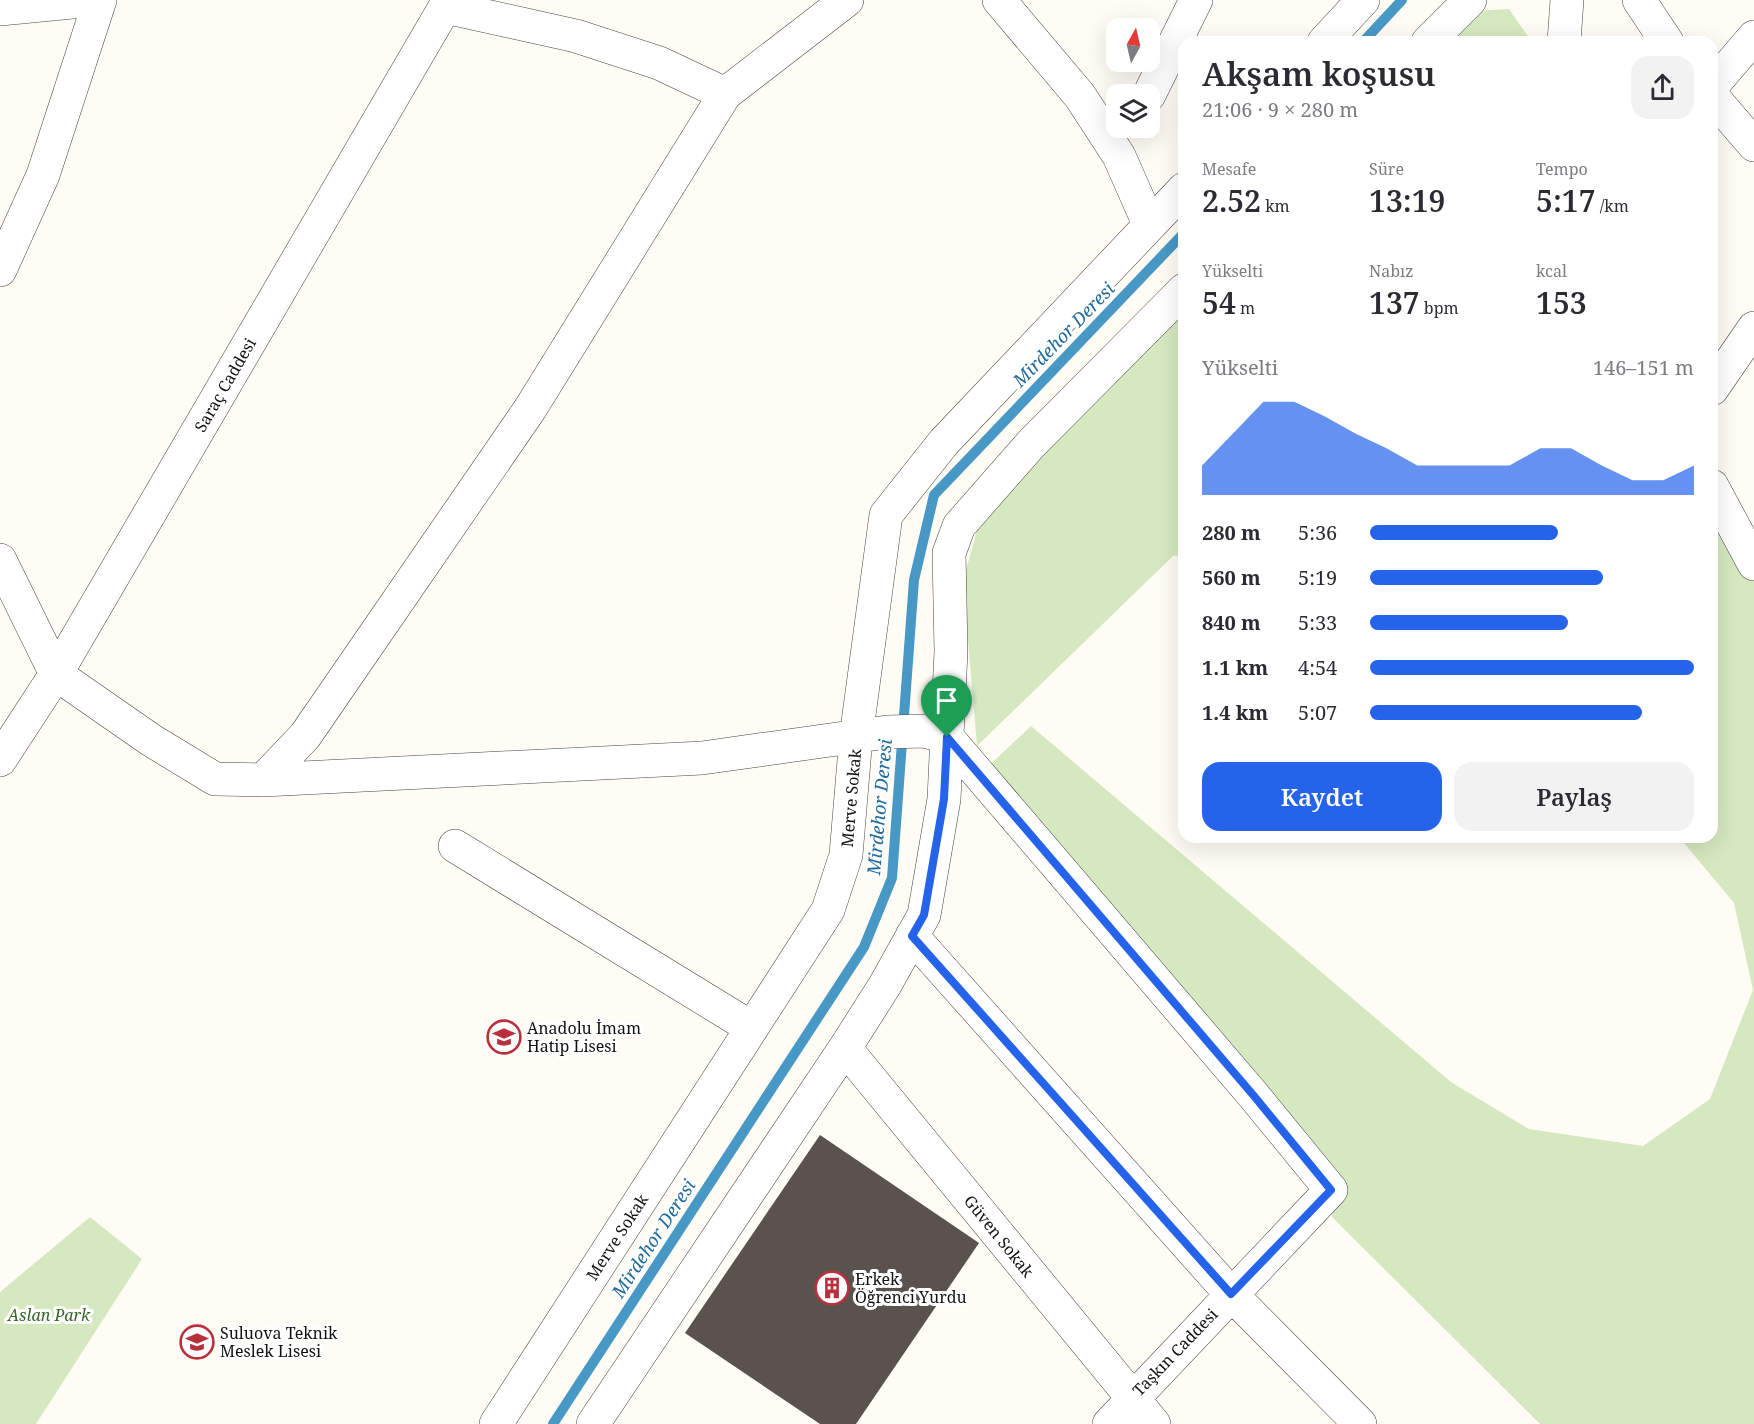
<!DOCTYPE html>
<html lang="tr">
<meta charset="utf-8">
<style>
:root{--surface:#fff;--page:#f2f2f3;--text:#2b2b33;--muted:#7c7c81;--accent:#2563eb}
body{margin:0;font-family:"Noto Serif",serif;background:var(--page);color:var(--text);height:100vh;display:flex;flex-direction:column;font-size:22px;white-space:nowrap}
*{box-sizing:border-box;margin:0}
p{font-size:20px;color:var(--muted)}
.icon{flex:none;width:33px;height:33px;fill:none;stroke:currentColor;stroke-width:2;stroke-linecap:round;stroke-linejoin:round}
.map{position:relative;flex:1;overflow:hidden}
.details{position:absolute;left:1178px;top:36px;width:540px;height:807px;display:flex;flex-direction:column;background:var(--surface);border-radius:18px;box-shadow:0 6px 24px #0002}
.details>*{flex:none}
.needle{width:39px;rotate:8deg}
.fabs{position:absolute;left:1106px;top:18px;display:grid;gap:12px}
.fabs a{display:grid;place-items:center;width:54px;height:54px;border-radius:12px;background:var(--surface);box-shadow:0 6px 24px #0002;font-size:30px}
.pin{position:absolute;display:grid;place-items:center;width:51px;height:51px;color:#fff;margin:-62px -26px;border-radius:50% 50% 50% 0;rotate:-45deg;box-shadow:0 0 6px #0007}
.pin .icon{rotate:45deg}
.round{display:grid;place-items:center;flex:none;width:63px;height:63px;border-radius:18px;background:var(--page)}
.head{display:flex;align-items:center;justify-content:space-between;height:102px;padding:0 24px}
h1{font-size:33px;font-weight:600;line-height:45px}
.metrics{display:grid;grid-template-columns:repeat(3,1fr);gap:9px;height:102px;padding:6px 24px}
.metrics div{display:grid;align-content:center}
.metrics b{font-size:30px;font-weight:600}
.metrics small{font-size:16px;font-weight:400}
.metrics p{font-size:16px}
.chart{height:168px;padding:12px 24px}
.chart p{display:flex;justify-content:space-between}
.chart svg{width:100%;height:108px;margin-top:6px;fill:var(--accent);opacity:.7}
.cta{display:flex;gap:12px;margin-top:auto;padding:12px 24px}
.cta a{flex:1;height:69px;border-radius:18px;background:var(--accent);color:#fff;font-size:24px;font-weight:600;line-height:69px;text-align:center}
.cta a+a{background:var(--page);color:var(--text)}
ul{padding:0 24px;list-style:none;font-size:20px}
li{display:grid;grid-template-columns:96px 72px 1fr;align-items:center;height:45px}
li i{height:15px;border-radius:8px;background:var(--accent)}
.map>svg:first-child{display:block}
</style>
<div class="map">
<svg width="1754" height="1424" viewBox="0 0 1754 1424">
<rect width="100%" height="100%" fill="#fefcf5"/>
<path fill="#d6e8c0" d="M1509,9L1532,42H1440L1471,11Z
M1183,308V555L1173,556L977,746L963,581L980,519Z
M1712,506L1754,573V1424H1540L1332,1217L1331,1189L979,775L1031,726L1451,1082L1529,1129L1643,1146L1710,1099L1753,990L1734,903L1679,837H1712Z
M90,1217L142,1259L36,1424H0V1292Z"/>
<g fill="none" stroke-linecap="round" stroke-linejoin="round">
<path stroke="#4898c6" stroke-width="10" d="M1363,42L1402,0
M553,1424L864,947L892,878L914,580L934,495L1184,233"/>
</g>
<path fill="#59524e" d="M820,1135L979,1243L856,1424H820L685,1333Z"/>
<g fill="none" stroke-linecap="round" stroke-linejoin="round">
<defs>
<path id="minor" d="M999,0L1080,96L1119,156L1149,224
M1639,0L1667,42
M445,7L576,36L659,63L725,94
M0,9L93,0
M1324,42L1363,0
M1428,42L1470,0
M1564,42L1567,0
M1712,86L1754,37
M1149,95L1196,0
M1712,96L1754,145
M0,270L43,175L100,0
M1712,389L1754,328
M1712,486L1754,564
M0,560L56,674L151,740L215,779L263,780L305,736L530,409L725,94L847,0
M0,760L56,674L445,7L447,0
M263,780L702,758L887,732L924,731L947,737L1254,1096L1331,1190L1109,1424
M455,846L752,1028
M912,936L1231,1294L1360,1424
M845,1048L1154,1424
M496,1424L828,910L846,855L856,737L886,515L944,442L1184,189
M593,1424L845,1048L885,985L924,915L944,799L951,651L949,553L959,526L1031,444L1184,290"/>
</defs>
<use href="#minor" stroke="#444" stroke-width="34"/>
<use href="#minor" stroke="#fff" stroke-width="33"/>
</g>
<g fill="none" stroke-linecap="round" stroke-linejoin="round">
<defs>
<path id="route" d="M947,737L1254,1096L1331,1190L1231,1294L912,936L924,915L944,799Z"/>
</defs>
<use href="#route" stroke="#fff" stroke-width="12"/>
<use href="#route" stroke="#2563eb" stroke-width="8"/>
</g>
<defs>
<symbol id="school-ring" viewBox="-11 -11 22 22"><circle r="9.5" fill="#fff" stroke="#b9303c" stroke-width="1.5"/><path d="M0-5L7-2L0 1L-7-2ZM-4 1L0 2.5L4 1V4Q0 6-4 4Z" fill="#b9303c"/></symbol>
<symbol id="building-ring" viewBox="-11 -11 22 22"><circle r="9.5" fill="#fff" stroke="#b9303c" stroke-width="1.5"/><path d="M-4-6H4V6H1V3H-1V6H-4ZM-2.5-4.3h1.7v1.8h-1.7ZM.8-4.3h1.7v1.8H.8ZM-2.5-1h1.7V.8h-1.7ZM.8-1h1.7V.8H.8Z" fill="#b9303c"/></symbol>
</defs>
<g fill-rule="evenodd">
<use href="#school-ring" x="485" y="1018" width="38" height="38"/>
<use href="#building-ring" x="813" y="1269" width="38" height="38"/>
<use href="#school-ring" x="178" y="1323" width="38" height="38"/>
</g>
<g text-anchor="middle" stroke-width="6" stroke-linejoin="round" paint-order="stroke">
<g font-size="16" fill="#111" stroke="#fff">
<text transform="translate(225 385) rotate(-60)" y="6">Saraç Caddesi</text>
<text transform="translate(851 798) rotate(-85)" y="6">Merve Sokak</text>
<text transform="translate(999 1236) rotate(51)" y="6">Güven Sokak</text>
<text transform="translate(617 1237) rotate(-57)" y="6">Merve Sokak</text>
<text transform="translate(1175 1352) rotate(-46)" y="6">Taşkın Caddesi</text>
</g>
<g font-size="16" fill="#111" stroke="#fff" text-anchor="start">
<text x="527" y="1034">Anadolu İmam<tspan x="527" dy="18">Hatip Lisesi</tspan></text>
<text x="855" y="1285">Erkek<tspan x="855" dy="18">Öğrenci Yurdu</tspan></text>
<text x="220" y="1339">Suluova Teknik<tspan x="220" dy="18">Meslek Lisesi</tspan></text>
</g>
<g font-size="16" font-style="italic" fill="#346624" stroke="#fff">
<text x="49" y="1321">Aslan Park</text>
</g>
<g font-size="18" font-style="italic" fill="#206b9c" stroke="#fff">
<text transform="translate(1064 335) rotate(-46)" y="6">Mirdehor Deresi</text>
<text transform="translate(880 807) rotate(-85)" y="6">Mirdehor Deresi</text>
<text transform="translate(654 1239) rotate(-57)" y="6">Mirdehor Deresi</text>
</g>
</g>
</svg>
<div class="fabs">
<a><svg class="needle" viewBox="-14 -14 28 28"><path d="M0-13l5 13h-10z" fill="#e53935"/><path d="M0 13l5-13h-10z" fill="#7c7c81"/></svg></a>
<a><svg class="icon" aria-label="layers" viewBox="0 0 24 24"><path d="M12 4l9 5-9 5-9-5zM3 14l9 5 9-5"/></svg></a>
</div>
<div class="pin" style="left:947px;top:737px;background:#1e9e55"><svg class="icon" aria-label="arrive" viewBox="0 0 24 24"><path d="M6 21V4h12l-3 4 3 4H6"/></svg></div>
<section class="details">
<div class="head"><div><h1>Akşam koşusu</h1><p>21:06 · 9 × 280 m</p></div><a class="round"><svg class="icon" aria-label="share" viewBox="0 0 24 24"><path d="M12 15V3M7 8l5-5 5 5M5 13v7h14v-7"/></svg></a></div>
<div class="metrics">
<div><p>Mesafe</p><b>2.52<small> km</small></b></div>
<div><p>Süre</p><b>13:19</b></div>
<div><p>Tempo</p><b>5:17<small> /km</small></b></div>
</div>
<div class="metrics">
<div><p>Yükselti</p><b>54<small> m</small></b></div>
<div><p>Nabız</p><b>137<small> bpm</small></b></div>
<div><p>kcal</p><b>153</b></div>
</div>
<div class="chart"><p><span>Yükselti</span>146–151 m</p>
<svg viewBox="0 0 160 44" preserveAspectRatio="none"><path d="M0 44V32L10 19L20 6L30 6L40 12L50 19L60 25L70 32L80 32L90 32L100 32L110 25L120 25L130 32L140 38L150 38L160 32V44z"/></svg>
</div>
<ul>
<li><b>280 m</b>5:36<i style="width:58%"></i></li>
<li><b>560 m</b>5:19<i style="width:72%"></i></li>
<li><b>840 m</b>5:33<i style="width:61%"></i></li>
<li><b>1.1 km</b>4:54<i style="width:100%"></i></li>
<li><b>1.4 km</b>5:07<i style="width:84%"></i></li>
</ul>
<div class="cta"><a>Kaydet</a><a>Paylaş</a></div>
</section>
</div>
